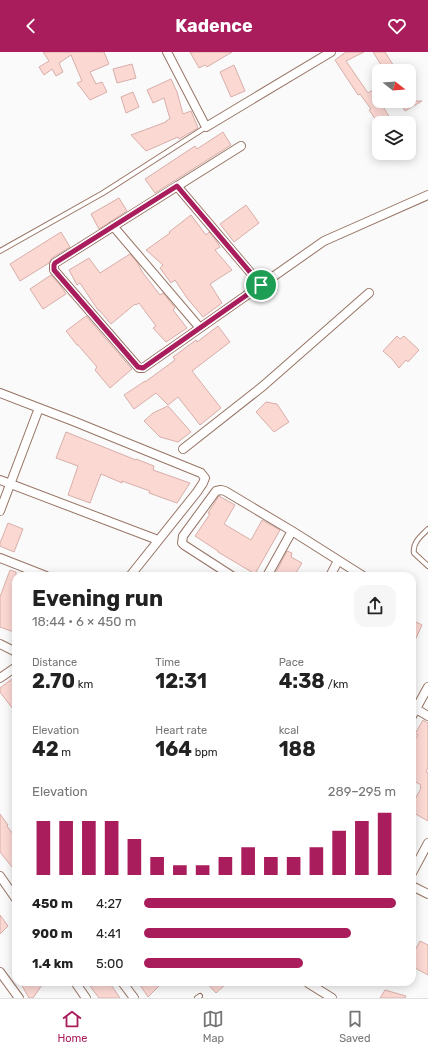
<!DOCTYPE html>
<meta charset="utf-8">
<style>
:root{--surface:#fff;--page:#f6f6f6;--text:#222;--muted:#767676;--line:#e0e0e0;--accent:#aa1d5d}
body{margin:0;font-family:Rubik,sans-serif;background:var(--page);color:var(--text);height:100vh;display:flex;flex-direction:column;font-size:15px;white-space:nowrap}
*{box-sizing:border-box;margin:0}
p{font-size:13px;color:var(--muted)}
.icon{flex:none;width:22px;height:22px;fill:none;stroke:currentColor;stroke-width:2;stroke-linecap:round;stroke-linejoin:round}
.map{position:relative;flex:1;overflow:hidden}
.details{position:absolute;left:12px;top:520px;width:404px;height:414px;display:flex;flex-direction:column;background:var(--surface);border-radius:12px;box-shadow:0 2px 10px #0003}
.details>*{flex:none}
.needle{width:26px;rotate:107deg}
.tools{position:absolute;left:372px;top:12px;display:grid;gap:8px}
.tools a{display:grid;place-items:center;width:44px;height:44px;border-radius:8px;background:var(--surface);box-shadow:0 2px 10px #0003;font-size:20px}
.pin{position:absolute;display:grid;place-items:center;width:34px;height:34px;color:#fff;margin:-17px;border:2px solid #fff;border-radius:50%;box-shadow:0 1px 4px #0007}
.round{display:grid;place-items:center;flex:none;width:42px;height:42px;border-radius:12px;background:var(--page)}
.summary{display:flex;align-items:center;justify-content:space-between;height:68px;padding:0 20px}
h1{font-size:22px;font-weight:700;line-height:30px}
.stats{display:grid;grid-template-columns:repeat(3,1fr);gap:6px;height:68px;padding:4px 20px}
.stats div{display:grid;align-content:center}
.stats b{font-size:20px;font-weight:700}
.stats small{font-size:11px;font-weight:400}
.stats p{font-size:11px}
.chart{height:112px;padding:8px 20px}
.chart p{display:flex;justify-content:space-between}
.chart svg{width:100%;height:72px;margin-top:4px;stroke:var(--accent);stroke-width:6}
ul{padding:0 20px;list-style:none;font-size:13px}
li{display:grid;grid-template-columns:64px 48px 1fr;align-items:center;height:30px}
li i{height:10px;border-radius:5px;background:var(--accent)}
header{display:flex;justify-content:space-between;align-items:center;height:52px;padding:0 20px;background:var(--accent);color:#fff;font-size:18px;font-weight:700}
.dock{display:flex;justify-content:space-around;align-items:center;height:56px;border-top:1px solid var(--line);background:var(--surface);font-size:11px;color:var(--muted)}
.dock a{display:grid;justify-items:center;gap:2px}
.dock .current{color:var(--accent)}
.map>svg:first-child{display:block}
</style>
<header><svg class="icon" aria-label="back" viewBox="0 0 24 24"><path d="M15 5l-7 7 7 7"/></svg>Kadence<svg class="icon" aria-label="heart" viewBox="0 0 24 24"><path d="M12 20l-8-8c-3-5 5-10 8-4 3-6 11-1 8 4z"/></svg></header>
<div class="map">
<svg width="428" height="946" viewBox="0 0 428 946">
<rect width="100%" height="100%" fill="#fafafa"/>
<path fill="#fcd8d3" stroke="#d8aea9" d="M43,0H104L109,12L90,20L96,32L102,30L107,40L90,48L77,31L82,29L71,3L59,11L63,20L56,24L52,17L44,23L39,15L49,9Z
M190,0H232L207,15L205,13L199,16Z
M346,0H364L346,9L368,41L373,38L393,71H378L369,58L371,57L360,42L358,43L335,8Z
M373,0H385L397,19H385Z
M132,12L136,26L117,31L113,17Z
M234,13L245,39L231,45L220,20Z
M171,27L177,40L183,62L191,59L198,76L179,87L178,85L146,99L131,83L166,70V69L170,67L164,46L153,51L147,38Z
M133,40L139,55L126,61L121,45Z
M409,40L414,49H422L405,59L401,51L404,49H409Z
M223,80L231,93L155,141L145,127L195,94L197,97Z
M119,146L127,159L99,177L91,162Z
M246,153L259,171L234,190L220,172Z
M191,163L206,183L209,180L215,187L220,195L215,198L232,218L210,232L222,251L203,265L187,246L175,228L171,231L160,216L163,213L146,198L170,181L169,180Z
M61,180L70,195L52,206L49,211L20,229L10,212Z
M130,202L137,210L143,221L160,243L163,241L172,252L175,256L173,258L187,276L166,290L153,276L156,274L139,251L136,253L135,252L111,272L99,258H98L80,231L77,233L69,218L89,206L100,221Z
M51,223L60,233L66,242L43,257L30,237Z
M86,264L132,317L110,336L95,318L97,315L78,293H77L66,279Z
M218,274L230,290L192,319L221,356L200,373L178,345L168,353L156,341L134,357L124,343L145,329V330L175,308L173,305L196,288L197,290Z
M397,284L400,287L404,284L419,298L408,310L406,308L399,316L392,307L383,299Z
M266,350L277,352L289,370L274,380L256,360Z
M168,354L191,380L178,390L160,385L144,369L153,361Z
M66,380L136,408V407L154,414L153,418L190,431L177,451L149,441L150,439L122,429V431L101,422L90,451L68,443L78,414L56,406Z
M219,444L235,453L224,472L251,488L262,468L280,478L255,522L218,500V499L195,484L210,462L208,461Z
M8,471L23,477L14,500L0,494V491Z
M287,499L292,501L291,505L302,511L294,524H274Z
M10,518L16,520V574L14,580L0,575V545Z
M412,568L422,573L412,595Z
M16,624V661L0,640V636Z
M423,668L428,671V715L426,720L428,721V720V769L412,760V753L421,736H420L421,733L412,728V692L418,683L415,682Z
M0,762L8,773L7,774L16,786V813L12,815L0,800Z
M0,863L8,874L0,882Z
M420,889L428,893V923L415,916V907L412,906V904Z
M20,930H44L33,946H29Z
M87,930H109L120,946H99Z
M138,930H163L148,945Z
M206,930H228L216,941Z
M385,938L406,944L405,946H380Z"/>
<g fill="none" stroke-linecap="round" stroke-linejoin="round">
<defs>
<path id="service" d="M0,199L103,141L206,75
M428,477C421,484 412,491 414,501L428,514
M197,946L200,944"/>
<path id="minor" d="M167,0L206,75L331,0
M241,94L55,211L54,213V218L139,316H143L324,189L428,143
M177,134L261,233
M113,174L200,276
M0,341L73,369L201,421L205,426L203,431L197,440L130,524
M183,397L263,334L369,241
M0,428L158,488
M0,459L39,356
M0,506L46,524
M232,524L184,493L182,491L183,484L216,439L221,438L225,439L292,479L363,524
M267,524L292,479
M330,524L338,509
M0,592L16,600
M0,626L16,615
M416,657L428,664
M412,664L428,635
M412,821L428,791
M0,824L16,847
M412,834L428,842
M0,920L19,946
M75,930L86,946
M122,930L134,946
M308,931L332,946"/>
</defs>
<use href="#service" stroke="#977464" stroke-width="6"/>
<use href="#minor" stroke="#977464" stroke-width="10"/>
<use href="#service" stroke="#fff" stroke-width="4"/>
<use href="#minor" stroke="#fff" stroke-width="8"/>
</g>
<g fill="none" stroke-linecap="round" stroke-linejoin="round">
<defs>
<path id="route" d="M177,134L261,233L143,316L138,315L54,218V213L55,211Z"/>
</defs>
<use href="#route" stroke="#fff" stroke-width="8"/>
<use href="#route" stroke="#aa1d5d" stroke-width="5"/>
</g>
</svg>
<div class="tools">
<a><svg class="needle" viewBox="-14 -14 28 28"><path d="M0-13l5 13h-10z" fill="#e53935"/><path d="M0 13l5-13h-10z" fill="#767676"/></svg></a>
<a><svg class="icon" aria-label="layers" viewBox="0 0 24 24"><path d="M12 4l9 5-9 5-9-5zM3 14l9 5 9-5"/></svg></a>
</div>
<div class="pin" style="left:261px;top:233px;background:#1e9e55"><svg class="icon" aria-label="arrive" viewBox="0 0 24 24"><path d="M6 21V4h12l-3 4 3 4H6"/></svg></div>
<section class="details">
<div class="summary"><div><h1>Evening run</h1><p>18:44 · 6 × 450 m</p></div><a class="round"><svg class="icon" aria-label="share" viewBox="0 0 24 24"><path d="M12 15V3M7 8l5-5 5 5M5 13v7h14v-7"/></svg></a></div>
<div class="stats">
<div><p>Distance</p><b>2.70<small> km</small></b></div>
<div><p>Time</p><b>12:31</b></div>
<div><p>Pace</p><b>4:38<small> /km</small></b></div>
</div>
<div class="stats">
<div><p>Elevation</p><b>42<small> m</small></b></div>
<div><p>Heart rate</p><b>164<small> bpm</small></b></div>
<div><p>kcal</p><b>188</b></div>
</div>
<div class="chart"><p><span>Elevation</span>289–295 m</p>
<svg viewBox="0 0 160 44" preserveAspectRatio="none"><path d="M5 44V11M15 44V11M25 44V11M35 44V11M45 44V22M55 44V33M65 44V38M75 44V38M85 44V33M95 44V27M105 44V33M115 44V33M125 44V27M135 44V17M145 44V11M155 44V6"/></svg>
</div>
<ul>
<li><b>450 m</b>4:27<i style="width:100%"></i></li>
<li><b>900 m</b>4:41<i style="width:82%"></i></li>
<li><b>1.4 km</b>5:00<i style="width:63%"></i></li>
</ul>
</section>
</div>
<nav class="dock">
<a class="current"><svg class="icon" aria-label="home" viewBox="0 0 24 24"><path d="M3 11l9-7 9 7M6 9v11h12V9"/></svg>Home</a>
<a><svg class="icon" aria-label="map" viewBox="0 0 24 24"><path d="M3 6l6-2 6 2 6-2v14l-6 2-6-2-6 2zM9 4v14M15 6v14"/></svg>Map</a>
<a><svg class="icon" aria-label="saved" viewBox="0 0 24 24"><path d="M7 4h10v16l-5-4-5 4z"/></svg>Saved</a>
</nav>
